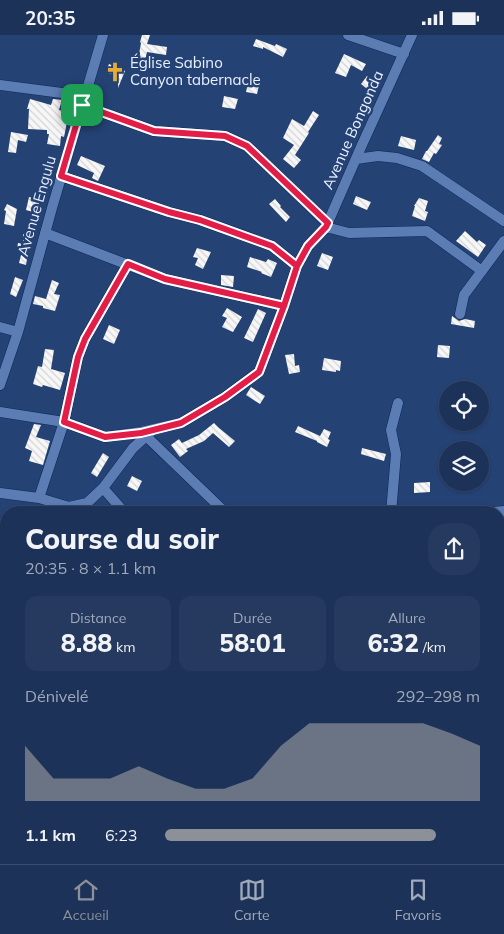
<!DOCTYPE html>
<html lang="fr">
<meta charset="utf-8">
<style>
:root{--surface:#1c3258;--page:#253a5e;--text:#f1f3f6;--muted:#a0aaba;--line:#3a4d6e;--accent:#8c9099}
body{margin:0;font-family:Mulish,sans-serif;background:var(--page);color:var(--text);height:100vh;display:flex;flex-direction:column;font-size:19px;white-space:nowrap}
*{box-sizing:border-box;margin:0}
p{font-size:16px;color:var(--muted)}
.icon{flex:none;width:28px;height:28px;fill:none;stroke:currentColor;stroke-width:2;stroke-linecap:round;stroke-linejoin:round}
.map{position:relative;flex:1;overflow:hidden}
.drawer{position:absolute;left:0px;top:471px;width:505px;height:359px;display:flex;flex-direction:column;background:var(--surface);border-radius:20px 20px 0 0;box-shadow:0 1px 4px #0004,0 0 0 1px var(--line)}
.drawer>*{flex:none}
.controls{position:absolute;left:439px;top:346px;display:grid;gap:10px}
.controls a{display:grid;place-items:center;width:50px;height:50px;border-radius:50%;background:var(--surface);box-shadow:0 1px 4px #0004,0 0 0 1px var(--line);font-size:25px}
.pin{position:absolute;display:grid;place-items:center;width:42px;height:42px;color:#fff;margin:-21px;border-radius:10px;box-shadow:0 2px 8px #0006}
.round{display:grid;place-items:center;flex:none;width:52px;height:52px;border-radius:20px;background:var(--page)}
.summary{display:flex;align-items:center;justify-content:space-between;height:85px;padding:0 25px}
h1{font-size:28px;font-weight:800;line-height:38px}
.stats{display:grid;grid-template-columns:repeat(3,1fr);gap:8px;height:85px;padding:5px 25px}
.stats div{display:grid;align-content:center;border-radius:12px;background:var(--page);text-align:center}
.stats b{font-size:25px;font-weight:800}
.stats small{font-size:14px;font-weight:400}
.stats p{font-size:14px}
.chart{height:140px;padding:10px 25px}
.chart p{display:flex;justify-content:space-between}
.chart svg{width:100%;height:90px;margin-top:5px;fill:var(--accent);opacity:.7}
ul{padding:0 25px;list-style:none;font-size:16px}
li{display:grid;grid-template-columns:80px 60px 1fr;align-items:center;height:38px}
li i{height:12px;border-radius:6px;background:var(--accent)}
.status{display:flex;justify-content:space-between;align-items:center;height:35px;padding:0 25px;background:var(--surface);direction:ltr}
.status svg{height:14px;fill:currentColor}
.tab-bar{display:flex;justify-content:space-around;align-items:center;height:70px;border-top:1px solid var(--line);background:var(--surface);font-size:14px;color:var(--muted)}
.tab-bar a{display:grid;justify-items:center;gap:2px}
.tab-bar .active{color:var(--accent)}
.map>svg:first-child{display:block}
</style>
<div class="status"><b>20:35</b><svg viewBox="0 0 49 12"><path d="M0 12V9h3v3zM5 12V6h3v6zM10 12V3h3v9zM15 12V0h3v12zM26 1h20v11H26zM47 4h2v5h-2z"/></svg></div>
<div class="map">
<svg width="504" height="829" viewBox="0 0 504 829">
<defs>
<pattern id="building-back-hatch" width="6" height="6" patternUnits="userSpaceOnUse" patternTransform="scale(1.25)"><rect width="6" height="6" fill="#f7f7f7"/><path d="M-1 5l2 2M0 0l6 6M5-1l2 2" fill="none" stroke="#d4d4d5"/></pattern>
</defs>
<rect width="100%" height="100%" fill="#254275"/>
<path fill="url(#building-back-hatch)" d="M142,0H150L147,9L167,12L166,20L147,17L145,26L138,25L141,8L140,7Z
M256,4L275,11L276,9L287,14L283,22L263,12V14L253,11Z
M344,19L366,29L362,36L351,30L346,42L335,38Z
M109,29L125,36L118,53V42L106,37Z
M367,41L377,49L371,57L361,49Z
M249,44L260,46L257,59L246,57Z
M224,61L238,64L235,74L222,72Z
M30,64L51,70L53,64L62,65L59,75L69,77L64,102L61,101L60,111L47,109L49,99H47V95L28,94L29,74H27Z
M313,76L319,80L308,97L309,98L295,120L301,125L294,133L283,124L294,110L283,103L292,84L304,91Z
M11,97L28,100L26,107L18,105L16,118L8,117Z
M438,100L442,103L439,109L442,110L436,119L434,118L429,127L422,124L426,116H427Z
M401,101L416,105L414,115L398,111Z
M81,121L105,131L98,146L92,143L94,138L77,130Z
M356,161L371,167L367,175L353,169Z
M29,162L40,165L37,178L26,175Z
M419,163L428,166L425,176L428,177L425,186L412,181L415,171H414Z
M275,164L281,171L280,172L290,182L286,187L269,169Z
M7,169L17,174L14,191L4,189L6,176L4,175Z
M465,196L477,207L479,205L486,210L478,222L456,206Z
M23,199H30V206L26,230L19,228L22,216L17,215L18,208L23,209Z
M197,213L211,217L203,234L195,230L198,223L193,222Z
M322,218L333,222L328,235L317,231Z
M250,222L266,227L268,224L277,228L271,242L261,238L262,237L247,232Z
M221,240L234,241L233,252L221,250Z
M15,242L23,245L16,262L10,259Z
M52,245L59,248L54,259L60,260L55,276L43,273V271L33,269L35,261L46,264Z
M227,273L242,282L233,297L222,292L227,283L222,281Z
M258,274L266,278L253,307L244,303Z
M452,281L459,286L465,284L475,286L474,293L451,289Z
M109,290L120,295L114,309L103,304Z
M438,310L450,311L449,323L437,322Z
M45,314L54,315L51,334L65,338L60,355L43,350L42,352L33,349L38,331L42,332Z
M294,319L295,331L299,330L300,337L289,339L285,320Z
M324,323L341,326L340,336L336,335V337L322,335Z
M251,352L265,361L260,369L246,360Z
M214,388L219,393L235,406L229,412L213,398L204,406L186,414L188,416L180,422L171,410L179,404L182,408L199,400Z
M34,389L41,390L36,402L50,406L43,430L29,426L32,416L25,413Z
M298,391L320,401L324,394L331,397L328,404L330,405L327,412L317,407V406L295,397Z
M362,413L386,419L384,426L361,419Z
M103,418L109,422L97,442L91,438Z
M132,441L142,446L137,456L127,451Z
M430,447V457L414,458V448Z"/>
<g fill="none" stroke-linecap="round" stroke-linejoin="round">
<defs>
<path id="street" d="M348,0L404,19
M0,50L85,61
M82,70L154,96L225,101L247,111L327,188
M356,124L378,121L397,123L422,131L504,186
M61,141L169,177L200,185L272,211L297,231
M326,192L349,198L427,196L482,236
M45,198L165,244L284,271
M460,279L464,260L504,206
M0,292L18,297
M0,350L18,297L52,173L103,0
M0,377L64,387L105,402L141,397L181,388L225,362L259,337L284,271L297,231L308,211L326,192L361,112L412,0
M146,401L226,478
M103,453L125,478
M0,458L39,463L69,472L87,468L103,453L133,413L153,395
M39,463L64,387L78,322L85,304L128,229
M391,478L396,419L391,395L398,368
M483,478L504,476
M499,565L504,566
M499,635L504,616
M499,699H504
M0,708H5L0,729
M499,797L504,798
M96,828L104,829
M34,829L35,824
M452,829L453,824"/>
</defs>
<use href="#street" stroke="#0b2758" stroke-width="11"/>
<use href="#street" stroke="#5c7db4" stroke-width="10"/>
</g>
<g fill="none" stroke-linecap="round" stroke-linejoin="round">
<defs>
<path id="route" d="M82,70L61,141L169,177L200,185L272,211L297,231L284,271L165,244L128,229L85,304L78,322L64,387L105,402L141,398L181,388L225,362L259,337L284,271L297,231L308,211L326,192L328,188L247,111L225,101L154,96L82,70"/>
</defs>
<use href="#route" stroke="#fff" stroke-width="10"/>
<use href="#route" stroke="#e11d48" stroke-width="6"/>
</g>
<defs>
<symbol id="church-bare" viewBox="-9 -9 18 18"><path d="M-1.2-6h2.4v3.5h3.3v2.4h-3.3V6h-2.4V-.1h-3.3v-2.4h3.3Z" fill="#e7ac36" stroke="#254275" stroke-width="2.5" paint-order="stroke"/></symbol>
</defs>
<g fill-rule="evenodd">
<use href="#church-bare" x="101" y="23" width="28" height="28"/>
</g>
<g text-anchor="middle" stroke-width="5" stroke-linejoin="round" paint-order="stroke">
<g font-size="15" fill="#e8f0fd" stroke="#254275" text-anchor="start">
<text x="130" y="33">Église Sabino<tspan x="130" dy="17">Canyon tabernacle</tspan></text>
</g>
<g font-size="15" fill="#e8f0fd" stroke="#254275">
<text transform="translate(353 95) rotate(-66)" y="5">Avenue Bongonda</text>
<text transform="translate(37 171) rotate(-74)" y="5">Avenue Engulu</text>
</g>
</g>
</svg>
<div class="controls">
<a><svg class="icon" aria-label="locate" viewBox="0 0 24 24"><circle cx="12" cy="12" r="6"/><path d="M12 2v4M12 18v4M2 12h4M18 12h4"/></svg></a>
<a><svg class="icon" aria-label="layers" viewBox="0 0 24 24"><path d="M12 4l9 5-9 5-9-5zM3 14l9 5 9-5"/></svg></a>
</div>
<div class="pin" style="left:82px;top:70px;background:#1e9e55"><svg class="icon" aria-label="arrive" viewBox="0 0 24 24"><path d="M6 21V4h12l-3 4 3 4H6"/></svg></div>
<section class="drawer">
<div class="summary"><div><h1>Course du soir</h1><p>20:35 · 8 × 1.1 km</p></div><a class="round"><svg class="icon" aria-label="share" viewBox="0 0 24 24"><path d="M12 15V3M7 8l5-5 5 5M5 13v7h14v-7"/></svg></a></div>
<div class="stats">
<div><p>Distance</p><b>8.88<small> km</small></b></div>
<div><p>Durée</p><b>58:01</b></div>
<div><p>Allure</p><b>6:32<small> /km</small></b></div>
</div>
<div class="chart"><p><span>Dénivelé</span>292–298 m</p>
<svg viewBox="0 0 160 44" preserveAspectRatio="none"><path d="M0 44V17L10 33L20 33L30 33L40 27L50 33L60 38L70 38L80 33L90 17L100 6L110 6L120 6L130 6L140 6L150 11L160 17V44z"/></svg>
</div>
<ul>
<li><b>1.1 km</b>6:23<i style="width:86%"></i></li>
</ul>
</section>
</div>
<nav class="tab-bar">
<a class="active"><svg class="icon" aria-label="home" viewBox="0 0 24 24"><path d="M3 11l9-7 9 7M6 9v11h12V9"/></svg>Accueil</a>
<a><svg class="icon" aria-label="map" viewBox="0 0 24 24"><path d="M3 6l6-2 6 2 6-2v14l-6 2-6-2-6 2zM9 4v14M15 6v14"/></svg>Carte</a>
<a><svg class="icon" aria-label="saved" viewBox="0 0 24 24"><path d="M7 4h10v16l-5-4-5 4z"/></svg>Favoris</a>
</nav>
